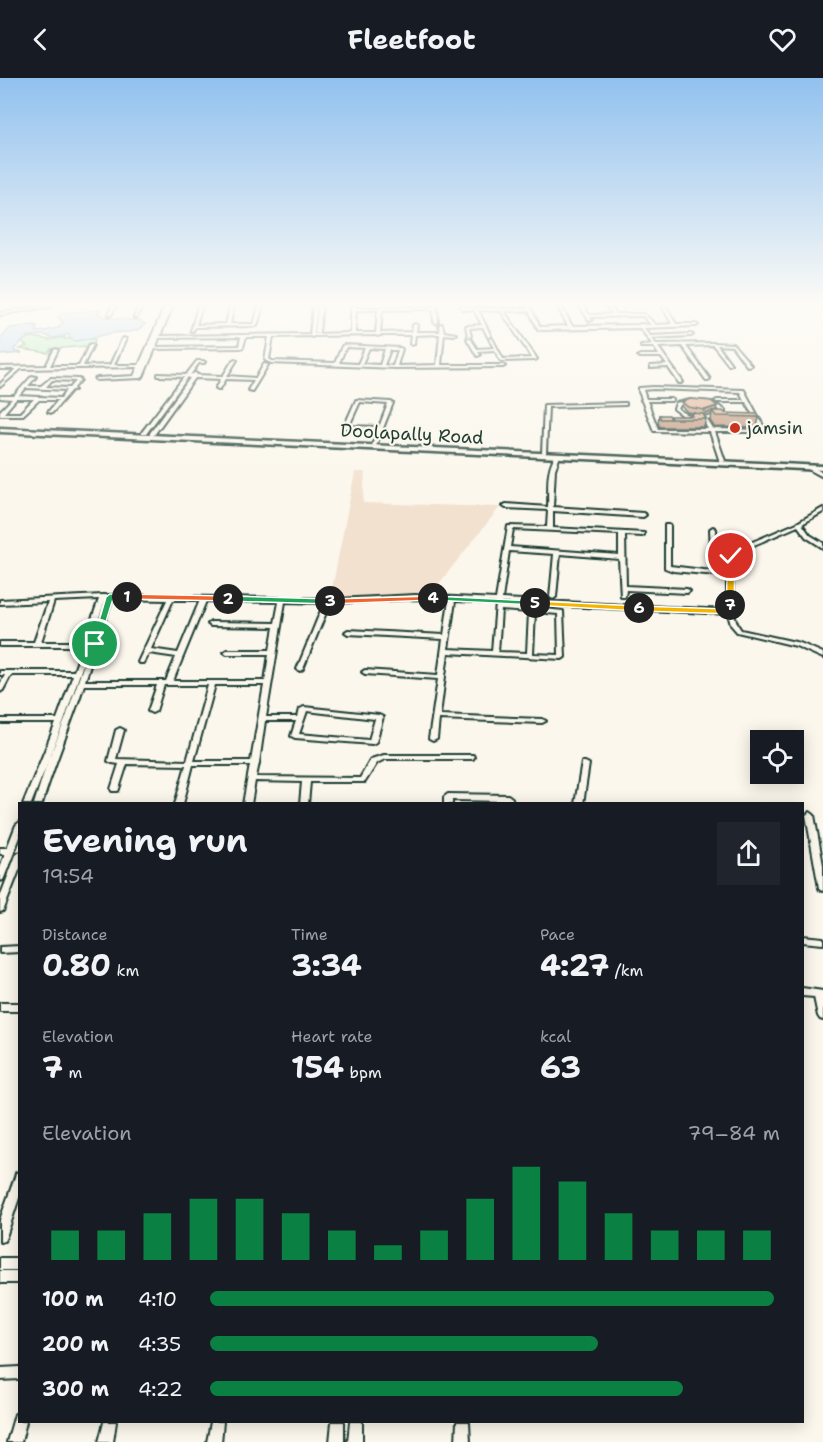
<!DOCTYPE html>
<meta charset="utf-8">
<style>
:root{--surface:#171b24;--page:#20242c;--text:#f1f3f6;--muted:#9ea1a6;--accent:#0b8043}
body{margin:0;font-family:"Shantell Sans",sans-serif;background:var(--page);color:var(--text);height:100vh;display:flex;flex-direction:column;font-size:22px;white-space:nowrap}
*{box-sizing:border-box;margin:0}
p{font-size:20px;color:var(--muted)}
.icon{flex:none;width:33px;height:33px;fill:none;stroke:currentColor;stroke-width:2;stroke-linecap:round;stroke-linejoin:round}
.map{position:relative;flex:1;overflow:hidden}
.details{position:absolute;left:18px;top:724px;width:786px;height:621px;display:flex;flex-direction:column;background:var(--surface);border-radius:0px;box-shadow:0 3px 15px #0003}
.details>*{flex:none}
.fabs{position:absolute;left:750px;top:652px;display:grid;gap:12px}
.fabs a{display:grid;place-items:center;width:54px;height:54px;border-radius:0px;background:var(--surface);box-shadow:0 3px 15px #0003;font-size:30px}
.pin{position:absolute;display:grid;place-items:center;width:51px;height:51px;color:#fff;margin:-26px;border:3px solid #fff;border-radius:50%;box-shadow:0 2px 6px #0007}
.km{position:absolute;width:30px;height:30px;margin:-15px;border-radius:50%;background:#222;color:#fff;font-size:16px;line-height:30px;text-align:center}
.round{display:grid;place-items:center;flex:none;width:63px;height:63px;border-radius:0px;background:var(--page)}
.headline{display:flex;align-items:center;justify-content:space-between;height:102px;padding:0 24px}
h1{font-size:33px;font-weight:700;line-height:45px}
.metrics{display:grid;grid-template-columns:repeat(3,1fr);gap:9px;height:102px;padding:6px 24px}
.metrics div{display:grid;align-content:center}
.metrics b{font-size:30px;font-weight:700}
.metrics small{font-size:16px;font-weight:400}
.metrics p{font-size:16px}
.chart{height:168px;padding:12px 24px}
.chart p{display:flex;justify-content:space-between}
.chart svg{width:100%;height:108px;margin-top:6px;stroke:var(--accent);stroke-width:6}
ul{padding:0 24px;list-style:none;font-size:20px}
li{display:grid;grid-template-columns:96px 72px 1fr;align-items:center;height:45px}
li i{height:15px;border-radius:8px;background:var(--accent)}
header{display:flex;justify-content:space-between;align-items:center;height:78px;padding:0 24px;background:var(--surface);font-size:27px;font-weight:700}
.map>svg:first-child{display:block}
</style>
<header><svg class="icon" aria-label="back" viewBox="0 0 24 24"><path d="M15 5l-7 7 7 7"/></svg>Fleetfoot<svg class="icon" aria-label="heart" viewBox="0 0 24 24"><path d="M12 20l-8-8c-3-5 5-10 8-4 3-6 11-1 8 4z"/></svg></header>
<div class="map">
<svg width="823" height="1364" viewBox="0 0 823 1364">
<rect width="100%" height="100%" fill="#fbf7ec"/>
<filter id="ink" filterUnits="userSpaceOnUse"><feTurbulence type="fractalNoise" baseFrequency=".0167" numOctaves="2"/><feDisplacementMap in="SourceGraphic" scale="12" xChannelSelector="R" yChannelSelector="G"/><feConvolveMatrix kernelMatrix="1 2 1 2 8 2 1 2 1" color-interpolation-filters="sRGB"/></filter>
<g filter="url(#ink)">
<path fill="#f3e1d0" d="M355,394H365L363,425L500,429L429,518L330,521Z"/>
<path fill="#aaedb7" stroke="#649576" stroke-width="1.5" d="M33,259L49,262L65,259L64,261H95L94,265L87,268L51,271L48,275L20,271L27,268L21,264L24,261Z"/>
<path fill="#b0d5f9" stroke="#7698aa" stroke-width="1.5" d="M101,232L97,235L106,239L141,243L145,246C136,257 124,253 113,255C99,257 88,262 74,263L69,259L70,256L53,260L44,257L29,258L15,270L14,273L22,275L0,277V261L10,250L34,247L37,248L36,253L39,254L58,250L63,245L58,239L62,235Z"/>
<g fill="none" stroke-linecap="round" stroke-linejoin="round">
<defs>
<path id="street" d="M45,228H53L0,237V235Z
M112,228H116L111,237H109Z
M138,228H142L136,240H134Z
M165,228H169L156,258L169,228H173L160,258L310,256L313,228H317L314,256L351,255V231L352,228H356V230L433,229V228H437L438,244L436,245L434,244L433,231L382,232L380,255L412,254L413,247L415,246L417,247L416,254H440L439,247L442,246L444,254L456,256L454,257L444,256L441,287H503L505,288L503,289L395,290L271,285L265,282L269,259H246L243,269L241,270L155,271L143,299L141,300L97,302L95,301L97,300L134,298L138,289L21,291L0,309V306L16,291H0V289L46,288L54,272L56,271L58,272L50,288H79L89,267L91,266L93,267L83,288L110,287L122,261L124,260L126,261L114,287H139ZM356,232H378L376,255H355ZM440,256L437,287L397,288L402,271L400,270L344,267L342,268L335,285L272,283L269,281L273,259L310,258L312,259L314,258L376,257L378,258L380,257H411L410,266L412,267L414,266L415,257ZM241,259L239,268L156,269L159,260ZM346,269L365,270L358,286L339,285ZM369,270L385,271L380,287L362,286ZM390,272H398L393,288L384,287Z
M198,228H202L196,247L226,246L230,228H234L230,246H254L259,228H263L257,248L195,249L193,253H191Z
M318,228H322L319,254L317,255L315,254Z
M460,228H464L465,230L528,231L526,228H530L540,249L568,248L557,228H561L572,248L638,247L640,246L651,247L643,238L590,239L592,242L589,243L580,228H584L589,237L613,236L606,228H610L616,236H644L656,247L672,246L662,228H666L676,246H696L698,247L696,248L644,250L650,258L691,256L693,257L691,258L651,260L656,266L714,265L733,266L751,287L747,288L732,268L717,267L731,286L729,287L713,267L686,268L710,301L708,302H706L682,268L658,269L683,304L681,305H679L668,289L650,290V288H652L667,287L661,279H639L638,278L640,277H659L654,269H641V267H642L652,266L640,250L542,252L538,251L529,233H504L537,281L535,282L502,283L500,282L495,272L478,273L480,277L477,278L467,261L470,260L477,271L494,270L489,261L492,260L503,281L532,280L501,233L478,232L491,258L488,259L483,249L469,250L471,258L468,259L466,248L482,247L474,232H463Z
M235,281L237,282L227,298L256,300L264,286L268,287L252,313L248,312L254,302L226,301L220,311H218L216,310L221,301L195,300L154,357H150V355L190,300L188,299L146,356H142V354L184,299L160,298H158V296L186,297L197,283H203L205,284L204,285H199L190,297L195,295L197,296L196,297L223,298L233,282Z
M32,298L36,299L28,308H41L51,300L79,301L81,302L74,310L75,312H72L52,335L48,334L58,322H39L23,337H0V333L12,321L0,320V318H14ZM52,302L76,303L70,310L46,309ZM26,310L67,312L61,320L19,318ZM16,321H34L20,335H4Z
M653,309L744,312L766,353L764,354H715L725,383L720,384L710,354L654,353L642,323L641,322L642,321L639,314V310ZM653,311L740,314L744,322H717L715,323L717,324H746L761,352L713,351L707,342L720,338L725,334V332L712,324L690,322L676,325L674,331L685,339L703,342L708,351H658L647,323H671L673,322L671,321H646L643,312ZM690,324L711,326L720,333C708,344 690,340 678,331L680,327Z
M356,322L391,324L393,325L376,368L372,367L378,352L346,350L344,349ZM360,324L388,326L379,349L349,348Z
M624,325H626V327L548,329L546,375L544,376L542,375L544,327Z
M557,376L560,378L555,391L553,429L643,435L646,437L643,439L553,433V450L644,455V457L642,458L625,457L626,508L687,511L690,513L687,515L626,512L625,519H621L619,481L560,476L556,519L553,521L550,519L554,476L509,473L502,521L727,532V498L673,493L665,490V447H669L670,448V488L712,493L710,451L713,449L716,451L718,494L728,495V478L736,471L797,445L823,430V434L802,446L810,457L823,465V470L806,459L798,448L740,473L734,478V496L735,497L733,498C733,516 730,537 741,552L800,565L823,575V580L796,568L737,554L731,547L728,536L502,525V528L530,530L532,529L535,530L563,533L565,579L562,581L448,575L440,637L542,641L546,643L542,645L439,641L437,661L433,663L429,661L438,601L365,596L362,594L365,592L438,597L443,561L348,556L345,554L348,552L444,557L449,522L415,521L330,525L303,591L300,593L297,591L324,525L285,524L266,639H298L300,631L304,629L379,637L383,639L376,664L372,666L295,660L291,658L296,643H265L259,685L256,699L360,700L371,681L384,677H473L474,679L473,681H385L377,685L365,704H310L308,726H300L302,704L255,703L251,726H243L250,687H193L183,726H175L186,687L127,686L119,711L118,713H112L111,711L119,686L112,685L108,683L116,652L120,650L124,652L116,681L187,683L208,607H164L156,633L152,635L148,633L157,607H84C71,647 54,686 42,726H34L46,688L65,642L90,568H89L64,643L31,726H23L56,645H0V641H57L73,597H11L3,612L0,614V606L5,597H0V593H74L83,568H0V564H34L48,524L0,526V522L103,517L336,521L415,517L496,521L508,448L547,449L548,432L506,430L503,428L506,426L548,429C549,413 545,389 557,376ZM513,451L619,456V477L510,469ZM99,521L84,564H41L54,523ZM105,521L92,564H91ZM112,521L167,522L138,584L139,585H143L149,575L176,579L166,603H85ZM173,522H200L178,575L151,571ZM206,523L279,524L275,545L211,544L208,546L211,548L274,549L270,572H227L224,574L227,576H269L265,603H173ZM455,523L496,525L492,573L448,571ZM501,532L529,534L527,575L498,574ZM535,534L558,536L559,577L533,576ZM215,607H264L251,683H194ZM307,633L375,641L369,662L299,656Z
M810,388L823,395V399L808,391V389Z
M582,684H585L589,686L583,726H575Z
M448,716L508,717L512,720L513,726H505V723L452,722V726H444V719Z
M810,734L814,737L823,787V813L820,812L819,810L806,737Z
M20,744V759L4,800L3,802L0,803V789L5,776H0V770H7L16,747Z
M20,774V790L4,831L3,833L0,834V819L16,777Z
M802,858L823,860V866L802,864Z
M20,868V874L0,875V869Z
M802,910L823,913V942L820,941L818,938L814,919L802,918Z
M0,925H20V933H0Z
M20,1094V1117L6,1159L4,1163L0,1164V1142L15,1099L16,1095Z
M0,1180H20V1192H0Z
M0,1193H20V1205H0Z
M20,1289V1301L0,1302V1290Z
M20,1335V1344H26L21,1364H7L15,1336Z
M104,1344H116L113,1364H99Z
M211,1344H223L221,1364H207Z
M332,1344H344V1364H330Z
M350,1344H362V1364H348Z
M457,1344H469L470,1364H456Z"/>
<path id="secondary" d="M0,350L823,388V392L0,354Z"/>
</defs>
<use href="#street" stroke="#1f3d34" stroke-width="4"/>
<use href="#secondary" stroke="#1f3d34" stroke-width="5"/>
<use href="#street" fill="#fbf7ec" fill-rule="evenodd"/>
<use href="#secondary" fill="#fbf7ec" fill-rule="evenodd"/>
</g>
<path fill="#c0967c" stroke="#1f3d34" stroke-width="1.5" d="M682,324L725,335L759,339L757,350L714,349L711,343L712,334L703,337L706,341L704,349H660L658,345L659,337L670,339L690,338L691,335H695L687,334L682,329Z"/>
<path fill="#9c7a65" stroke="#1f3d34" stroke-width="1.5" d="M717,328L716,333H712V334L704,337L705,332Z"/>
<path fill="#dfaf90" stroke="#1f3d34" stroke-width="1.5" d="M691,321L711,323L717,328L705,332L688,329L682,324Z
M712,333H723L725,335L758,336L759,339L716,338Z
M691,335L703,336L706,341H671L670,338H692Z
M659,337H669L671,341H661Z"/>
</g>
<linearGradient id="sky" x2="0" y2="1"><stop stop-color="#91c1ef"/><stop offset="0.54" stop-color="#fdfbf6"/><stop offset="1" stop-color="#fdfbf6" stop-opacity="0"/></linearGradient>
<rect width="823" height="419" fill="url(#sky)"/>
<path fill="#22a559" stroke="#fff" stroke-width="1.5" d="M127,516L131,519L130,521H113L99,566L92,567L106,519L110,516Z"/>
<path fill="#f0652b" stroke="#fff" stroke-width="1.5" d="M127,516L228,518L232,521L228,523L124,521L123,519Z"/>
<path fill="#22a559" stroke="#fff" stroke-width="1.5" d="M228,518L330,521L334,523L330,526L225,523V519Z"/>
<path fill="#f0652b" stroke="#fff" stroke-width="1.5" d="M433,518L437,520L435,522L330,526L326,523L330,521Z"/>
<path fill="#22a559" stroke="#fff" stroke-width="1.5" d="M433,518L535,523L539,525L535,527L430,522L429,520Z"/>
<path fill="#f5b400" stroke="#fff" stroke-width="1.5" d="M535,523L639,528L644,530L639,533L532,527L531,525Z"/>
<path fill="#f5b400" stroke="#fff" stroke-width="1.5" d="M730,524L734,527L735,534L731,536L639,533L635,530L639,528L726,531V527Z"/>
<path fill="#f5b400" stroke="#fff" stroke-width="1.5" d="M731,476L735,478L734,527L730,529L726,527L728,478Z"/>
<circle fill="#c8321e" stroke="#fbf7ec" stroke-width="2" cx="735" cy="350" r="6"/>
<g text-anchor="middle" stroke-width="4.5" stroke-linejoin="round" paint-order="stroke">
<g font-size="18" fill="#1f3d34" stroke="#fbf7ec" text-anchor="start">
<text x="747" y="356">jamsin</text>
</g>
<g font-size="18" fill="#1f3d34" stroke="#fbf7ec">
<text transform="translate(412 356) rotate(3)" y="6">Doolapally Road</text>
</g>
</g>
</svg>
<div class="fabs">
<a><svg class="icon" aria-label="locate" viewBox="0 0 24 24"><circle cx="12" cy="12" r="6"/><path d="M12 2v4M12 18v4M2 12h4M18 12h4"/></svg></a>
</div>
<div class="pin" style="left:95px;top:566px;background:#1e9e55"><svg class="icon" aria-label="arrive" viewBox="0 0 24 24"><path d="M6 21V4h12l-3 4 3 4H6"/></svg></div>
<div class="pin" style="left:731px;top:478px;background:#d93025"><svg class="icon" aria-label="check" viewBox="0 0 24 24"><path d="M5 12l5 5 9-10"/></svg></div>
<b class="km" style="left:127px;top:519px">1</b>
<b class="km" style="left:228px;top:521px">2</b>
<b class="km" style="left:330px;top:523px">3</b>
<b class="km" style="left:433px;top:520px">4</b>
<b class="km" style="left:535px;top:525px">5</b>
<b class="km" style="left:639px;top:530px">6</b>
<b class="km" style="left:730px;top:527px">7</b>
<section class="details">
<div class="headline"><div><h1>Evening run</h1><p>19:54</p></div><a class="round"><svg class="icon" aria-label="share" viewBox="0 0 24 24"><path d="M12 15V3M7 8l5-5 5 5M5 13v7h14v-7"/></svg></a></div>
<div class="metrics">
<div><p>Distance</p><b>0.80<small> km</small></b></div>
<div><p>Time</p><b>3:34</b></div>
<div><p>Pace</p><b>4:27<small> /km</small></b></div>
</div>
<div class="metrics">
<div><p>Elevation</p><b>7<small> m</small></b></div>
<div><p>Heart rate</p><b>154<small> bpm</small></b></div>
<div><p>kcal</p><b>63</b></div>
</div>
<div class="chart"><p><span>Elevation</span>79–84 m</p>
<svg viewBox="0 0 160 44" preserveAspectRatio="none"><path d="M5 44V32M15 44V32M25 44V25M35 44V19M45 44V19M55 44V25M65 44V32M75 44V38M85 44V32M95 44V19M105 44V6M115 44V12M125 44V25M135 44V32M145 44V32M155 44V32"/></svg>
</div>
<ul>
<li><b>100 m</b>4:10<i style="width:99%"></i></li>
<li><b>200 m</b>4:35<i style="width:68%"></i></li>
<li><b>300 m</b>4:22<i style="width:83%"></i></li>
</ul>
</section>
</div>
